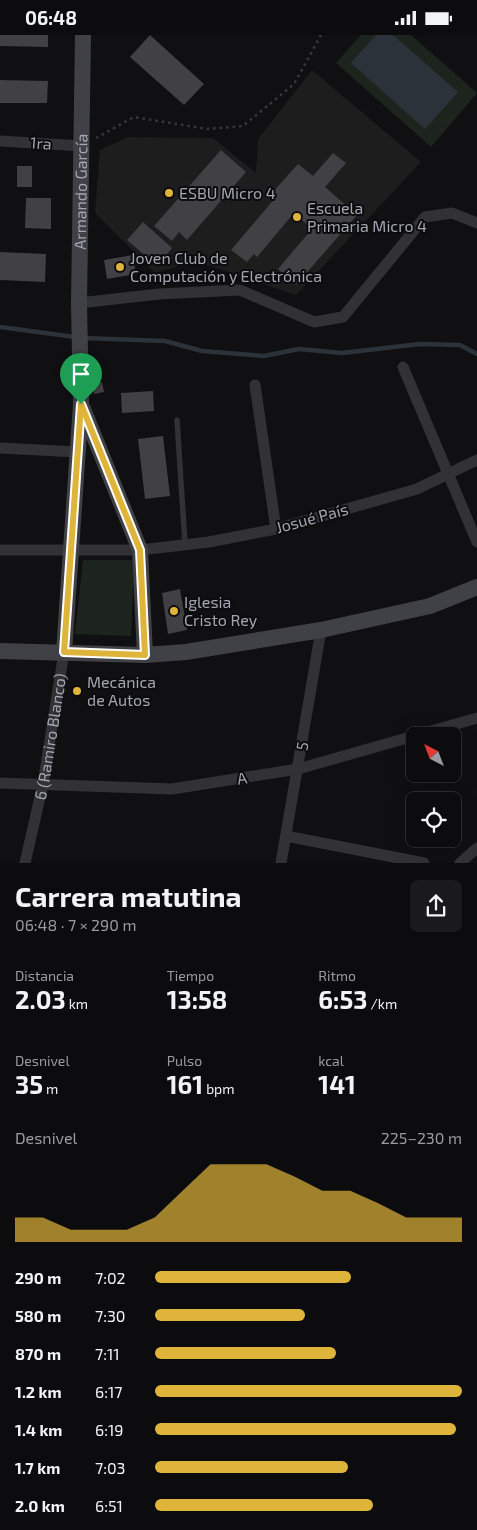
<!DOCTYPE html>
<html lang="es">
<meta charset="utf-8">
<style>
:root{--surface:#0c0c0e;--page:#1a1a1c;--text:#f1f3f6;--muted:#9a9b9e;--line:#2c2c2e;--accent:#dfb43b}
body{margin:0;font-family:"Exo 2",sans-serif;background:var(--page);color:var(--text);height:100vh;display:flex;flex-direction:column;font-size:19px;white-space:nowrap}
*{box-sizing:border-box;margin:0}
p{font-size:16px;color:var(--muted)}
.icon{flex:none;width:28px;height:28px;fill:none;stroke:currentColor;stroke-width:2;stroke-linecap:round;stroke-linejoin:round}
.map{position:relative;height:828px;overflow:hidden}
.side{display:flex;flex-direction:column;background:var(--surface);flex:1}
.side>*{flex:none}
.needle{width:32px;rotate:318deg}
.fabs{position:absolute;left:406px;top:692px;display:grid;gap:10px}
.fabs a{display:grid;place-items:center;width:55px;height:55px;border-radius:8px;background:var(--surface);box-shadow:0 5px 20px #0002,0 0 0 1px var(--line);font-size:25px}
.pin{position:absolute;display:grid;place-items:center;width:42px;height:42px;color:#fff;margin:-51px -21px;border-radius:50% 50% 50% 0;rotate:-45deg;box-shadow:0 0 5px #0007}
.pin .icon{rotate:45deg}
.round{display:grid;place-items:center;flex:none;width:52px;height:52px;border-radius:8px;background:var(--page)}
.summary{display:flex;align-items:center;justify-content:space-between;height:85px;padding:0 15px}
h1{font-size:28px;font-weight:700;line-height:38px}
.figures{display:grid;grid-template-columns:repeat(3,1fr);gap:8px;height:85px;padding:5px 15px}
.figures div{display:grid;align-content:center}
.figures b{font-size:25px;font-weight:700}
.figures small{font-size:14px;font-weight:400}
.figures p{font-size:14px}
.chart{height:140px;padding:10px 15px}
.chart p{display:flex;justify-content:space-between}
.chart svg{width:100%;height:90px;margin-top:5px;fill:var(--accent);opacity:.7}
ul{padding:0 15px;list-style:none;font-size:16px}
li{display:grid;grid-template-columns:80px 60px 1fr;align-items:center;height:38px}
li i{height:12px;border-radius:6px;background:var(--accent)}
.status{display:flex;justify-content:space-between;align-items:center;height:35px;padding:0 25px;background:var(--surface);direction:ltr}
.status svg{height:14px;fill:currentColor}
.map>svg:first-child{display:block}
</style>
<div class="status"><b>06:48</b><svg viewBox="0 0 49 12"><path d="M0 12V9h3v3zM5 12V6h3v6zM10 12V3h3v9zM15 12V0h3v12zM26 1h20v11H26zM47 4h2v5h-2z"/></svg></div>
<div class="map">
<svg width="477" height="828" viewBox="0 0 477 828">
<rect width="100%" height="100%" fill="#101012"/>
<path fill="#1d1d1e" d="M312,35L421,127L296,260L195,226L155,238L95,178L100,115L128,102L213,103L256,138L258,104Z"/>
<path fill="#1d241e" d="M361,0H411L477,58L431,112L336,28Z
M83,525H134L131,601L75,599Z"/>
<path fill="#2b3239" d="M376,0H393L458,57L425,94L351,28Z"/>
<g fill="none" stroke-linecap="round" stroke-linejoin="round">
<path stroke="#2b3239" stroke-width="4.5" d="M0,292L75,302
M83,303L165,306L202,316L264,321L299,314L342,318L420,309L460,310L477,319"/>
</g>
<path fill="#404045" d="M0,0H48V12L0,11Z
M150,0L204,49L184,70L130,22Z
M0,45L48,46L47,68H0Z
M221,115L246,137L187,205L179,197L172,206L154,191Z
M333,118L346,128L325,152L357,180L296,250L278,234L312,194L294,178L257,222L254,219L247,227L231,215L276,162L272,158L298,129L313,141Z
M17,131H32V152H17Z
M26,163H51V194L25,193Z
M143,187L172,213L157,231L127,205Z
M0,217L46,219L45,247L0,245Z
M133,220L136,239L107,244L104,225Z
M102,347L104,357L94,359L92,349Z
M153,356L154,376L122,378L121,358Z
M163,401L170,461L145,464L138,404Z
M180,554L187,595L168,599L162,558Z"/>
<g fill="none" stroke-linecap="round" stroke-linejoin="round">
<path stroke="#38393d" stroke-width="2.5" stroke-dasharray="2.5 4" stroke-linecap="butt" d="M96,103L134,82L207,94L243,91L294,49L321,0"/>
<path stroke="#323236" stroke-width="5.5" d="M177,385L185,509"/>
<g stroke="#323236" stroke-width="11">
<path d="M0,106L82,111"/>
<path d="M79,268L159,259L240,255L314,287L343,282L425,182L452,178L477,188"/>
<path d="M403,332L477,507"/>
<path d="M255,350L276,494"/>
<path d="M0,413L78,417"/>
<path d="M0,515H140L209,507L276,494L417,454L477,425"/>
<path d="M0,748L172,754L298,734L477,683"/>
<path d="M286,801L424,828"/>
<path id="s1" d="M25,828L43,749L64,617"/>
<path d="M281,828L321,595"/>
<path d="M460,828L477,813"/>
</g>
<g stroke="#404146" stroke-width="16">
<path d="M83,374L140,515L145,620"/>
<path d="M0,616L145,620L186,617L321,595L430,571L477,552"/>
<path id="s2" d="M64,617L81,369L79,268L83,0"/>
</g>
</g>
<g fill="none" stroke-linecap="round" stroke-linejoin="round">
<defs>
<path id="route" d="M81,369L140,515L145,620L64,617Z"/>
</defs>
<use href="#route" stroke="#fff" stroke-width="10"/>
<use href="#route" stroke="#dfb43b" stroke-width="6"/>
</g>
<g fill="#dfb43b" stroke="#0c0b0d" stroke-width="2">
<circle cx="169" cy="158" r="5"/>
<circle cx="297" cy="182" r="5"/>
<circle cx="120" cy="232" r="5"/>
<circle cx="174" cy="576" r="5"/>
<circle cx="77" cy="656" r="5"/>
</g>
<g text-anchor="middle" stroke-width="4" stroke-linejoin="round" paint-order="stroke">
<g font-size="16" fill="#a3a6b1" stroke="#0c0b0d">
<text transform="translate(41 108) rotate(4)" y="6">1ra</text>
<text dy="6" stroke="none"><textPath href="#s2" startOffset="461">Armando García</textPath></text>
<text transform="translate(312 483) rotate(-15)" y="6">Josué País</text>
<text dy="6" stroke="none"><textPath href="#s1" startOffset="129">6 (Ramiro Blanco)</textPath></text>
<text transform="translate(302 711) rotate(-81)" y="6">5</text>
<text transform="translate(242 743) rotate(-9)" y="6">A</text>
</g>
<g font-size="16" fill="#a3a6b1" stroke="#0c0b0d" text-anchor="start">
<text x="179" y="164">ESBU Micro 4</text>
<text x="307" y="179">Escuela<tspan x="307" dy="18">Primaria Micro 4</tspan></text>
<text x="130" y="229">Joven Club de<tspan x="130" dy="18">Computación y Electrónica</tspan></text>
<text x="184" y="573">Iglesia<tspan x="184" dy="18">Cristo Rey</tspan></text>
<text x="87" y="653">Mecánica<tspan x="87" dy="18">de Autos</tspan></text>
</g>
</g>
</svg>
<div class="fabs">
<a><svg class="needle" viewBox="-14 -14 28 28"><path d="M0-13l5 13h-10z" fill="#e53935"/><path d="M0 13l5-13h-10z" fill="#9a9b9e"/></svg></a>
<a><svg class="icon" aria-label="locate" viewBox="0 0 24 24"><circle cx="12" cy="12" r="6"/><path d="M12 2v4M12 18v4M2 12h4M18 12h4"/></svg></a>
</div>
<div class="pin" style="left:81px;top:369px;background:#1e9e55"><svg class="icon" aria-label="arrive" viewBox="0 0 24 24"><path d="M6 21V4h12l-3 4 3 4H6"/></svg></div>
</div>
<section class="side">
<div class="summary"><div><h1>Carrera matutina</h1><p>06:48 · 7 × 290 m</p></div><a class="round"><svg class="icon" aria-label="share" viewBox="0 0 24 24"><path d="M12 15V3M7 8l5-5 5 5M5 13v7h14v-7"/></svg></a></div>
<div class="figures">
<div><p>Distancia</p><b>2.03<small> km</small></b></div>
<div><p>Tiempo</p><b>13:58</b></div>
<div><p>Ritmo</p><b>6:53<small> /km</small></b></div>
</div>
<div class="figures">
<div><p>Desnivel</p><b>35<small> m</small></b></div>
<div><p>Pulso</p><b>161<small> bpm</small></b></div>
<div><p>kcal</p><b>141</b></div>
</div>
<div class="chart"><p><span>Desnivel</span>225–230 m</p>
<svg viewBox="0 0 160 44" preserveAspectRatio="none"><path d="M0 44V32L10 32L20 38L30 38L40 38L50 32L60 19L70 6L80 6L90 6L100 12L110 19L120 19L130 25L140 32L150 32L160 32V44z"/></svg>
</div>
<ul>
<li><b>290 m</b>7:02<i style="width:64%"></i></li>
<li><b>580 m</b>7:30<i style="width:49%"></i></li>
<li><b>870 m</b>7:11<i style="width:59%"></i></li>
<li><b>1.2 km</b>6:17<i style="width:100%"></i></li>
<li><b>1.4 km</b>6:19<i style="width:98%"></i></li>
<li><b>1.7 km</b>7:03<i style="width:63%"></i></li>
<li><b>2.0 km</b>6:51<i style="width:71%"></i></li>
</ul>
</section>
